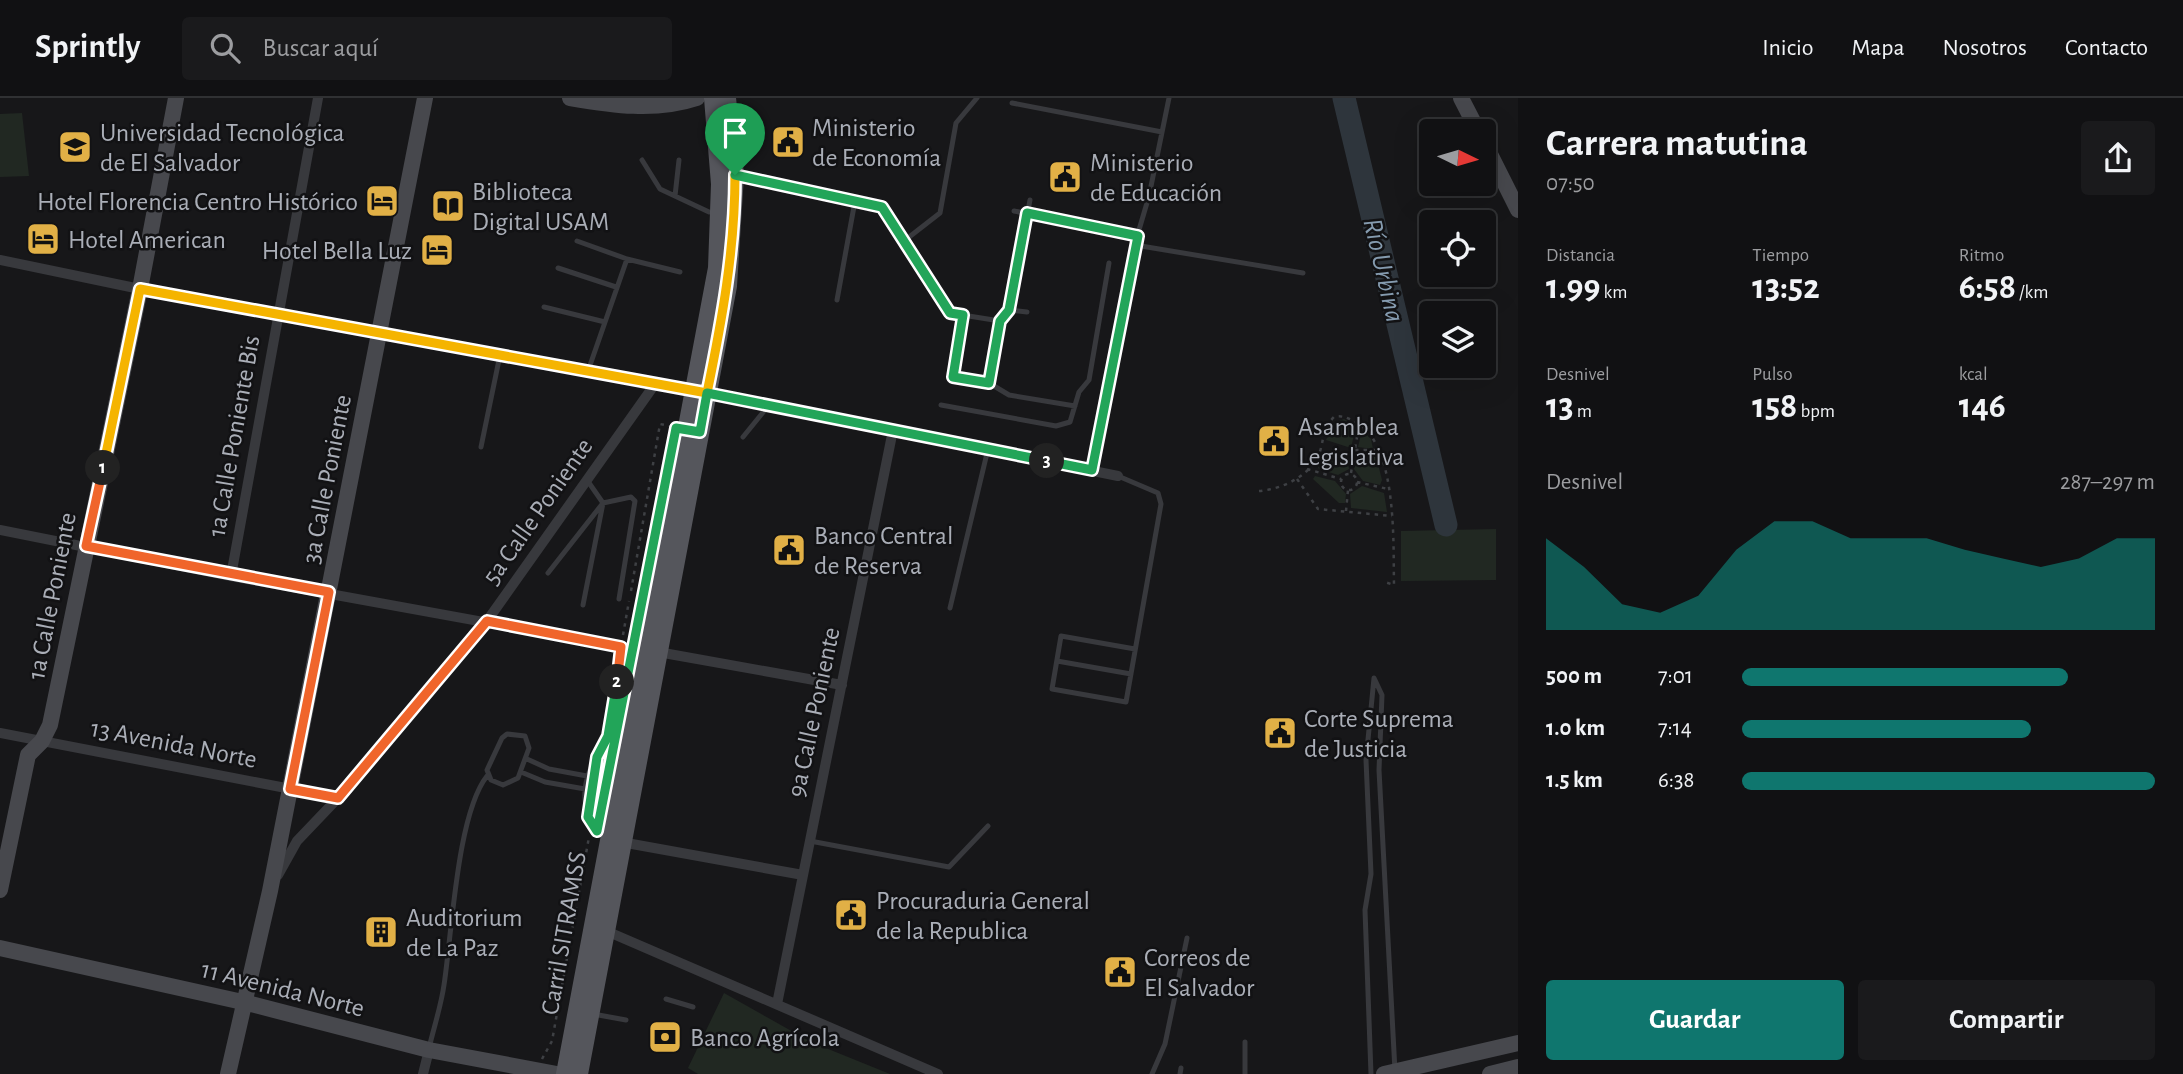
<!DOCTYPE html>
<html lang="es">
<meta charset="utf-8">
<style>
:root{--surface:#111113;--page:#1a1a1c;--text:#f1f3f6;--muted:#9c9da0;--line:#303133;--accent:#0f766e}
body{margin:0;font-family:"Alegreya Sans",sans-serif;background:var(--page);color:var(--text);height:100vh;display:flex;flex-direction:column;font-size:26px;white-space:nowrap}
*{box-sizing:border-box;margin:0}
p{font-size:23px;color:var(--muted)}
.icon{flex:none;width:38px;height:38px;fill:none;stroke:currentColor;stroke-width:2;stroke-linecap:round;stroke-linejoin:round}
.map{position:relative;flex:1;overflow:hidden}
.sheet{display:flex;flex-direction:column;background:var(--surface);width:665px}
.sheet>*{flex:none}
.needle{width:46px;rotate:95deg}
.controls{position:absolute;left:1419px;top:21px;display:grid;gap:14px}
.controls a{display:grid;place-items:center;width:77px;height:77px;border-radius:7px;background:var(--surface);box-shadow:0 7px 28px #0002,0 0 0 2px var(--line);font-size:35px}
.pin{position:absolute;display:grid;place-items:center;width:60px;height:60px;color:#fff;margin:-72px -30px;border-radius:50% 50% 50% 0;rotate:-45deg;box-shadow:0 0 7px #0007}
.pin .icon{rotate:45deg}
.km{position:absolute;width:35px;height:35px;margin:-18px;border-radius:50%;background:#222;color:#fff;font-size:19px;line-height:35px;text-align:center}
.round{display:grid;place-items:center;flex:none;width:74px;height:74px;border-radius:7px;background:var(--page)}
.headline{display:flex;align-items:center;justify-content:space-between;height:119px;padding:0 28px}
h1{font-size:38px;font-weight:600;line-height:52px}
.metrics{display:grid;grid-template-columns:repeat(3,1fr);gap:10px;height:119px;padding:7px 28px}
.metrics div{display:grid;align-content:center}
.metrics b{font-size:35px;font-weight:600}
.metrics small{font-size:19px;font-weight:400}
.metrics p{font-size:19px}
.chart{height:196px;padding:14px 28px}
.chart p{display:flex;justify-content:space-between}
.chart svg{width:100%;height:126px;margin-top:7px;fill:var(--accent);opacity:.7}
.button{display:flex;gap:14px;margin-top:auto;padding:14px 28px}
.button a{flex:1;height:80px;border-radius:7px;background:var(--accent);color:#fff;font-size:28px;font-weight:600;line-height:80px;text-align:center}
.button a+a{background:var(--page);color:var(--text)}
ul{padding:0 28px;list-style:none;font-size:23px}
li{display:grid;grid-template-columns:112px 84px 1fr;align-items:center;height:52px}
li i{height:18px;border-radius:9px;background:var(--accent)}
header{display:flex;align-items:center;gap:42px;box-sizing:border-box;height:98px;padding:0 35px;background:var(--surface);border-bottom:2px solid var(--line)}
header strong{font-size:33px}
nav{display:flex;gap:38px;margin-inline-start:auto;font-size:24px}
.search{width:490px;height:63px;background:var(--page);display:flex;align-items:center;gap:18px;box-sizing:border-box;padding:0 24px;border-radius:7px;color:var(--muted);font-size:26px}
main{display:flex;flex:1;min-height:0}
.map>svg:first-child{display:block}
</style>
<header>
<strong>Sprintly</strong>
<div class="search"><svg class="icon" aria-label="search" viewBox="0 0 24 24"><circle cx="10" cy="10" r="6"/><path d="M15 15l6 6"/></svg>Buscar aquí</div>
<nav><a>Inicio</a><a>Mapa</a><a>Nosotros</a><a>Contacto</a></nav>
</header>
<main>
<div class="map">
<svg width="1518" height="976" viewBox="0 0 1518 976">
<rect width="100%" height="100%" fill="#171719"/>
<path fill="#212822" d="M22,15L29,78L0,79V16Z
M1344,321L1356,328L1351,350L1326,342L1334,325Z
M1362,332L1371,341L1373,351L1358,349Z
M1375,354L1382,382L1380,387L1363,383L1354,371L1358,355Z
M1323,359L1348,366L1349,371L1338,377L1319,371L1317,367Z
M1315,378L1335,383L1346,396L1345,405H1339L1313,381Z
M1362,388L1384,395L1387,414L1351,410L1350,396Z
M1496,431V482L1401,483V433Z
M724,895L811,944L890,976H698L688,970Z"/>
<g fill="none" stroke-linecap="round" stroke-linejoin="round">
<path stroke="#2e353c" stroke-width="23" d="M1344,0L1446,427"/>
<path stroke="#3e4044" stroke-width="2.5" stroke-dasharray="3.5 5" stroke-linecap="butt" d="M1355,352H1379
M1307,371L1341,381
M1351,375L1359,327
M1341 384a8 8 0 1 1 16 0a8 8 0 1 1-16 0Z
M1297,381L1318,411L1392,418
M1357,384L1388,391
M1259,393C1283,391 1314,377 1321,350C1324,337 1324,329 1334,319C1342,317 1347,320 1354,323C1398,344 1393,445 1394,487L1385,484
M1346,413L1348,392
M631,493L660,326L674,329
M623,537L629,503
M608,638L620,561
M542,961L552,943L589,739"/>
<path stroke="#38393d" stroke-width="5" d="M1012,5L1162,34
M642,62L660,91L709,114
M738,78L882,109L950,215L1000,223
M675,98L679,62
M1014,113L1137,138
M577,143L627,161
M904,143L940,115L956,25L977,0
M1135,147L1303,175
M558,170L616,189
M837,202L855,103
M544,209L605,224
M1009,212L1027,214
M963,217L953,279L989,285L1009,297L1075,308
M588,273L627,161L680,174
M989,285L1000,223L1009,212L1030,102
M941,307L1056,328L1070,324L1079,294L1089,282L1109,165
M743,339L769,307
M481,349L500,257
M1092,372L1131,159L1149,98L1169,0
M1118,378L1158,395L1161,406L1126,604L1052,591L1061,538L1135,551
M548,475L603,405L631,399L635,403L619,501
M583,507L603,405L587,382
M950,510L988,351
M1057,563L1131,576
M507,636L525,638L529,650L518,680L503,687L491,682L487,672L502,640Z
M527,661L549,671L587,678
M521,674L545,684L585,691
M597,733C575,704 584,664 614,644
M810,743L949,769L988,728
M666,901L693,909
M593,916L626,922
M1245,944V976
M429,950C434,929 441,908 444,887C452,835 457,716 487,678
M1152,976L1165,946L1187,840
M1180,976L1181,970
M1371,976L1365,812L1371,776L1366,662L1374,580L1382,597L1379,672L1395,973"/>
<path stroke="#38393d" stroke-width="10" d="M0,162L140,191L707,295L1118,378
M0,432L231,478L632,551
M231,478L318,0
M658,554L842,587
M0,635L338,700
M621,744L803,777
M278,777L297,743L338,700L487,523L655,286
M604,832L938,976
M777,906L893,332
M423,976L429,952"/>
<path stroke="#47484d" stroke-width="16" d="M570,0C612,7 655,14 697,0
M1461,0L1478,33
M1484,44L1518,112
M0,792L28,657L42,643L50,627L140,191L176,0
M0,850L247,905L429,952L557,976
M228,976L270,793L425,0
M1384,976L1518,945
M1490,976L1518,969"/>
<path stroke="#55565c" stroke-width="18" d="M565,976L717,170L720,86L713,0
M579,976L728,188L735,77L727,0"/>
</g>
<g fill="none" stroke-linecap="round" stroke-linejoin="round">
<defs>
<path id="split-1" d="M103,370L140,191L707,295C722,222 735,152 735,77"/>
<path id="split-2" d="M103,370L86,448L329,494L290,691L338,700L487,523L621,549L617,584"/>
<path id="split-3" d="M617,584L608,638L597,659L588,719L597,733L676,330L700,334L707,295L1047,363"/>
<path id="split-4" d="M735,77L882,109L950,215L963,217L953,279L989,285L1000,223L1009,212L1027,115L1138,138L1092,372L1047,363"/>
</defs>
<use href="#split-1" stroke="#fff" stroke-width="14"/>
<use href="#split-2" stroke="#fff" stroke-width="14"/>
<use href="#split-3" stroke="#fff" stroke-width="14"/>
<use href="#split-4" stroke="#fff" stroke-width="14"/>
<use href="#split-1" stroke="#f5b400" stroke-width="9"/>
<use href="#split-2" stroke="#f0652b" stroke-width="9"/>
<use href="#split-3" stroke="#22a559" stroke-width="9"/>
<use href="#split-4" stroke="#22a559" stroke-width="9"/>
</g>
<defs>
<symbol id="civic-square" viewBox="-11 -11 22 22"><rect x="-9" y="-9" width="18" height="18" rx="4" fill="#e1b046" stroke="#121214"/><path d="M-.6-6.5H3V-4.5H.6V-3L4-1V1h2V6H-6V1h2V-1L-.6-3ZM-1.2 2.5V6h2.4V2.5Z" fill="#111"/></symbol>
<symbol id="university-square" viewBox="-11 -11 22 22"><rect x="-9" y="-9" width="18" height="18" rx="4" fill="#e1b046" stroke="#121214"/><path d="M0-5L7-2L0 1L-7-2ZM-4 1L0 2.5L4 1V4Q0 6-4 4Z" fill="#111"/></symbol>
<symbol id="hotel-square" viewBox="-11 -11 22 22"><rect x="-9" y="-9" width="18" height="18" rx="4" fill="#e1b046" stroke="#121214"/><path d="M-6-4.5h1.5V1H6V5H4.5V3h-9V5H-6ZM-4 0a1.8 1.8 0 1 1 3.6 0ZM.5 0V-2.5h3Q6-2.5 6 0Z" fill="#111"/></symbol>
<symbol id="library-square" viewBox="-11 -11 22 22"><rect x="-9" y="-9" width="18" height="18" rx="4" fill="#e1b046" stroke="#121214"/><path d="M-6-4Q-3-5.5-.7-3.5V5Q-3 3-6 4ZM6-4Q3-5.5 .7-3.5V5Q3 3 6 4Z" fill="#111"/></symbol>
<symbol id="building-square" viewBox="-11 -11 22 22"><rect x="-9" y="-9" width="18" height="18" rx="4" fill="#e1b046" stroke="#121214"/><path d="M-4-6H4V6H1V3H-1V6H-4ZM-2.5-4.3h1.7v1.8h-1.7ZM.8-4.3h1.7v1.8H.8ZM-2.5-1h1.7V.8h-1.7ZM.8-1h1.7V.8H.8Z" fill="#111"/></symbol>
<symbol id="bank-square" viewBox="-11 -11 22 22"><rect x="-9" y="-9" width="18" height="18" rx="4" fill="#e1b046" stroke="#121214"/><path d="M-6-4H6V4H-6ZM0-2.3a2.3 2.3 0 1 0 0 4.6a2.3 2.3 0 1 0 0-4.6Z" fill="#111"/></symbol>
</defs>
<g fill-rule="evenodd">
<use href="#civic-square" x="769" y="25" width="38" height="38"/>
<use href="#university-square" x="56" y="30" width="38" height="38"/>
<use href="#civic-square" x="1046" y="60" width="38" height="38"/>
<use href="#hotel-square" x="363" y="84" width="38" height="38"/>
<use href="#library-square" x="429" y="89" width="38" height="38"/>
<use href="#hotel-square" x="24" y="122" width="38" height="38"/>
<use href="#hotel-square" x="418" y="133" width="38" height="38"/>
<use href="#civic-square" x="1255" y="324" width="38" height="38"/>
<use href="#civic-square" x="770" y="433" width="38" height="38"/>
<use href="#civic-square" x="1261" y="616" width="38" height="38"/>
<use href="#civic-square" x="832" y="798" width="38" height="38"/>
<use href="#building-square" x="362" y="815" width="38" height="38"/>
<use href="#civic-square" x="1101" y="855" width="38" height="38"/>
<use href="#bank-square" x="646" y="920" width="38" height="38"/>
</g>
<g text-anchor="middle" stroke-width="5" stroke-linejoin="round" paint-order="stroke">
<g font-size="26" fill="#aaaeb7" stroke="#121214" text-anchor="start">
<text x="812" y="38">Ministerio<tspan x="812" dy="30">de Economía</tspan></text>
<text x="100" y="43">Universidad Tecnológica<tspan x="100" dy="30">de El Salvador</tspan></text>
<text x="1090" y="73">Ministerio<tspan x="1090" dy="30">de Educación</tspan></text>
<text x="472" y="102">Biblioteca<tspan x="472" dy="30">Digital USAM</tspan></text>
<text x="358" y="112" text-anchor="end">Hotel Florencia Centro Histórico</text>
<text x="68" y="150">Hotel American</text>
<text x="412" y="161" text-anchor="end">Hotel Bella Luz</text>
<text x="1298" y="337">Asamblea<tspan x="1298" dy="30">Legislativa</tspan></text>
<text x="814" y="446">Banco Central<tspan x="814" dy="30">de Reserva</tspan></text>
<text x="1304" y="629">Corte Suprema<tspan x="1304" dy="30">de Justicia</tspan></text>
<text x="876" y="811">Procuraduria General<tspan x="876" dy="30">de la Republica</tspan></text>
<text x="406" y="828">Auditorium<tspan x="406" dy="30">de La Paz</tspan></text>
<text x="1144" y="868">Correos de<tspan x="1144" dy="30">El Salvador</tspan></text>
<text x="690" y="948">Banco Agrícola</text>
</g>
<g font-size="26" fill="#aaaeb7" stroke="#121214">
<text transform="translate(233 338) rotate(-80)" y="9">1a Calle Poniente Bis</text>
<text transform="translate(326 381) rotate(-79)" y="9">3a Calle Poniente</text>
<text transform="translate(537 413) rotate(-55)" y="9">5a Calle Poniente</text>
<text transform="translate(51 498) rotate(-79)" y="9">1a Calle Poniente</text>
<text transform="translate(813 614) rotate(-78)" y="9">9a Calle Poniente</text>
<text transform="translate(174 645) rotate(11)" y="9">13 Avenida Norte</text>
<text transform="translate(563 835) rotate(-80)" y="9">Carril SITRAMSS</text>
<text transform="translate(283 890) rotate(14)" y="9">11 Avenida Norte</text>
</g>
<g font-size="28" font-style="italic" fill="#859baf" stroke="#121214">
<text transform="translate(1385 172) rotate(77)" y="10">Río Urbina</text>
</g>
</g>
</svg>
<div class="controls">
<a><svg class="needle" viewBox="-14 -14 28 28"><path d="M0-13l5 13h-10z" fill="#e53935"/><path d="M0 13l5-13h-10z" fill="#9c9da0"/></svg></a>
<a><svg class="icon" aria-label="locate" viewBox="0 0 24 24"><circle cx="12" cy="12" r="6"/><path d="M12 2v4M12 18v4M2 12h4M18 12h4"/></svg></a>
<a><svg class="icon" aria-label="layers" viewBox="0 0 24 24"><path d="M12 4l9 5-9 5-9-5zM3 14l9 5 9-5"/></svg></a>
</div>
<div class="pin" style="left:735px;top:77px;background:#1e9e55"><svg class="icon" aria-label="arrive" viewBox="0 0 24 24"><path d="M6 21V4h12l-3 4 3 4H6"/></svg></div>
<b class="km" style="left:103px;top:370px">1</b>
<b class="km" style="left:617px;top:584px">2</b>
<b class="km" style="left:1047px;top:363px">3</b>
</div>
<section class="sheet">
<div class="headline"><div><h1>Carrera matutina</h1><p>07:50</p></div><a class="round"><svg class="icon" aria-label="share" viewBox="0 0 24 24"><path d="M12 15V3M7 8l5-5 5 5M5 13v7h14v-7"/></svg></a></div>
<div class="metrics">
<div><p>Distancia</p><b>1.99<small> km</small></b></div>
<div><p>Tiempo</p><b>13:52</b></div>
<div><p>Ritmo</p><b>6:58<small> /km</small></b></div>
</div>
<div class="metrics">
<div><p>Desnivel</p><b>13<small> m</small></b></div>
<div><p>Pulso</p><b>158<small> bpm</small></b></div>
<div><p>kcal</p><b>146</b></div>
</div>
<div class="chart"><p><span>Desnivel</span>287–297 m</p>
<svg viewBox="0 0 160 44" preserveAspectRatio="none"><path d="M0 44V12L10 22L20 35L30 38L40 32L50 16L60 6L70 6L80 12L90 12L100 12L110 16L120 19L130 22L140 19L150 12L160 12V44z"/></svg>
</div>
<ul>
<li><b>500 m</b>7:01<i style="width:79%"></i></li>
<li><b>1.0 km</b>7:14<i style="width:70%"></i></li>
<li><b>1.5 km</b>6:38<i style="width:100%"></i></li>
</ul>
<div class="button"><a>Guardar</a><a>Compartir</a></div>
</section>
</main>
